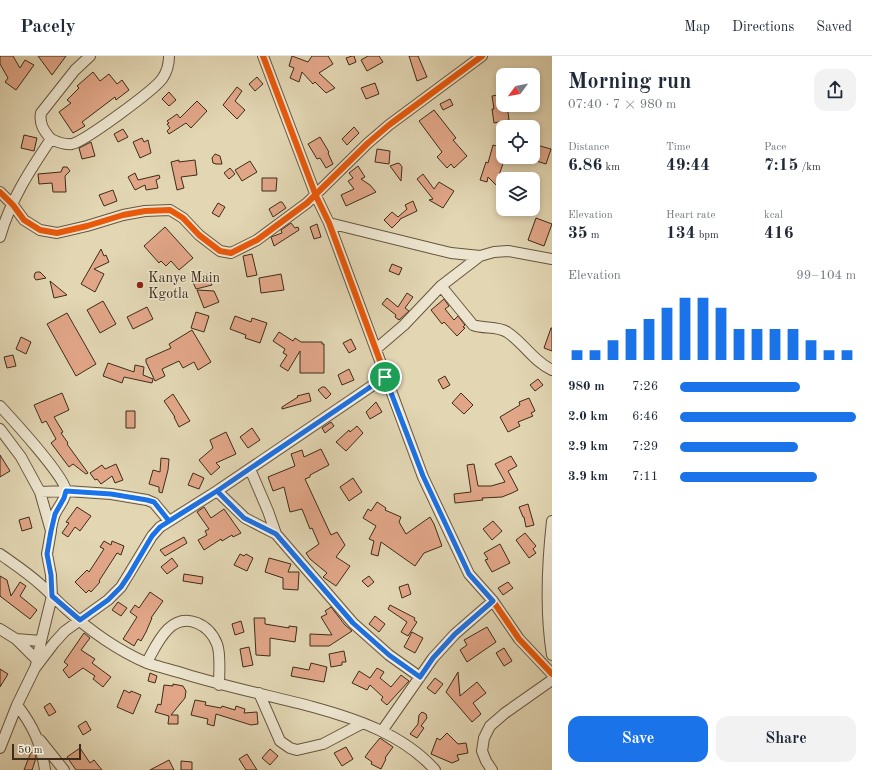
<!DOCTYPE html>
<meta charset="utf-8">
<style>
:root{--surface:#fff;--page:#f2f2f3;--text:#1f2937;--muted:#747a83;--line:#e0e1e3;--accent:#1a73e8}
body{margin:0;font-family:"Old Standard TT",serif;background:var(--page);color:var(--text);height:100vh;display:flex;flex-direction:column;font-size:15px;white-space:nowrap}
*{box-sizing:border-box;margin:0}
p{font-size:13px;color:var(--muted)}
.icon{flex:none;width:22px;height:22px;fill:none;stroke:currentColor;stroke-width:2;stroke-linecap:round;stroke-linejoin:round}
.map{position:relative;flex:1;overflow:hidden}
.sheet{display:flex;flex-direction:column;background:var(--surface);width:320px}
.sheet>*{flex:none}
.needle{width:26px;rotate:238deg}
.tools{position:absolute;left:496px;top:12px;display:grid;gap:8px}
.tools a{display:grid;place-items:center;width:44px;height:44px;border-radius:8px;background:var(--surface);box-shadow:0 2px 6px #0003;font-size:20px}
.scale{position:absolute;left:12px;bottom:10px;width:69px;box-sizing:border-box;padding-left:4px;border:2px solid #3e2c18;border-top:0;font-size:11px;line-height:14px;white-space:nowrap;color:#3e2c18;-webkit-text-stroke:3px #ece4ce;paint-order:stroke}
.pin{position:absolute;display:grid;place-items:center;width:34px;height:34px;color:#fff;margin:-17px;border:2px solid #fff;border-radius:50%;box-shadow:0 1px 4px #0007}
.round{display:grid;place-items:center;flex:none;width:42px;height:42px;border-radius:12px;background:var(--page)}
.headline{display:flex;align-items:center;justify-content:space-between;height:68px;padding:0 16px}
h1{font-size:22px;font-weight:800;line-height:30px}
.metrics{display:grid;grid-template-columns:repeat(3,1fr);gap:6px;height:68px;padding:4px 16px}
.metrics div{display:grid;align-content:center}
.metrics b{font-size:17px;font-weight:800}
.metrics small{font-size:11px;font-weight:400}
.metrics p{font-size:11px}
.chart{height:112px;padding:8px 16px}
.chart p{display:flex;justify-content:space-between}
.chart svg{width:100%;height:72px;margin-top:4px;stroke:var(--accent);stroke-width:6}
.button{display:flex;gap:8px;margin-top:auto;padding:8px 16px}
.button a{flex:1;height:46px;border-radius:12px;background:var(--accent);color:#fff;font-size:16px;font-weight:800;line-height:46px;text-align:center}
.button a+a{background:var(--page);color:var(--text)}
ul{padding:0 16px;list-style:none;font-size:13px}
li{display:grid;grid-template-columns:64px 48px 1fr;align-items:center;height:30px}
li i{height:10px;border-radius:5px;background:var(--accent)}
header{display:flex;align-items:center;gap:24px;box-sizing:border-box;height:56px;padding:0 20px;background:var(--surface);border-bottom:1px solid var(--line)}
header strong{font-size:19px}
nav{display:flex;gap:22px;margin-inline-start:auto;font-size:14px}
main{display:flex;flex:1;min-height:0}
.map>svg:first-child{display:block}
</style>
<header>
<strong>Pacely</strong>
<nav><a>Map</a><a>Directions</a><a>Saved</a></nav>
</header>
<main>
<div class="map">
<svg width="552" height="714" viewBox="0 0 552 714">
<rect width="100%" height="100%" fill="#e2d6b3"/>
<filter id="stains"><feTurbulence type="fractalNoise" baseFrequency=".005" numOctaves="4"/><feColorMatrix values="0 0 0 0 .2 0 0 0 0 .09 0 0 0 0 .02 0 0 0 .5 -.17"/></filter>
<radialGradient id="worn" r=".72"><stop offset=".6" stop-color="#630" stop-opacity="0"/><stop offset="1" stop-color="#630" stop-opacity=".3"/></radialGradient>
<path fill="#e1a688" stroke="#3e2c18" d="M0,0H13L20,12L25,4L34,9L16,34L5,26L8,22L0,8Z
M38,0H66L52,19Z
M292,0L308,6L312,0H328L333,8L319,17L335,32L326,37L315,26L313,28L302,16L299,26L290,22L294,12L289,10Z
M352,0H354L356,6L349,9L346,2Z
M368,0H379L383,6L367,15L361,4Z
M409,0H418L427,21L417,25Z
M93,16L100,25L109,18L117,28L122,24L129,34L116,44L115,41L82,66L85,70L73,77L59,56L71,47L67,44L79,32L77,30Z
M257,21L263,28L255,35L249,28Z
M375,27L379,38L366,43L361,32Z
M237,31L242,35L235,45L245,54L237,63L223,49Z
M169,36L176,44L169,50L162,43Z
M503,38V49H507L509,64L494,67L492,53H494L492,40Z
M450,43L453,49L443,54L440,48Z
M197,45L207,55L191,72L186,67L169,78L167,75L170,72L167,68L169,67L167,65L177,58L180,62Z
M434,54L456,82L453,84L467,100L454,112L451,108L447,112L437,101L442,96L419,65Z
M354,71L359,77L347,89L342,83Z
M123,73L128,81L118,86L114,78Z
M24,79L37,82L34,95L21,92Z
M320,81L329,96L328,97L333,108L326,112L320,102L317,103L308,88Z
M142,82L144,86L148,84L151,97L140,102L133,86Z
M91,86L95,100L82,103L79,92Z
M533,88L551,93L546,108L533,104Z
M493,89L503,92V101H505L496,129L488,121L487,126L480,124L486,106L488,107Z
M377,93L390,95L389,108L375,106Z
M215,98L220,100L222,108H216L213,107L212,102Z
M179,104V106L195,104L197,119L181,121L184,132L177,134L171,106Z
M250,105L257,116L242,125L235,114Z
M398,107L400,108L402,111L401,125L390,110Z
M358,110L365,121L361,123L370,129L376,136L346,150L341,139L354,133L348,125L353,122L349,117Z
M63,111H67L70,115L65,120L66,136H53L52,127L39,128L38,118L61,116Z
M230,112L235,118L229,123L224,117Z
M135,117L138,124L159,119L160,122L156,124L158,132L146,134L145,129L135,134L128,121Z
M423,118L434,133L439,126L454,135L443,152L429,144L433,143L417,123Z
M262,122H277L276,135H262Z
M113,134L117,145L104,150L99,139Z
M413,145L417,155L400,163V164L392,172L384,164L392,156L398,161L407,153L405,149Z
M280,146H282L286,152L273,161L269,153Z
M218,147L225,151L219,161L212,157Z
M536,162L552,168L544,190L528,184Z
M291,167L295,172L298,171L299,174L274,190L271,181L282,177L281,174Z
M317,168L321,181L314,183L310,171Z
M165,171L193,202L179,214L171,205L166,210L161,205L159,207L144,190Z
M101,193L104,200L106,199L109,206L94,213L104,218L95,236L81,228Z
M252,198L257,219L247,221L243,200Z
M392,208L402,212L399,219L389,215Z
M37,216H40L46,222L36,224L34,221L35,217Z
M207,218L212,229L196,233L192,224Z
M281,218L284,234L261,237L259,222Z
M50,225L67,239L54,242Z
M197,234L214,235L219,246L204,252Z
M407,237L413,241L405,252L409,255L399,264L395,261L396,259L382,248L387,242L398,251Z
M444,243L449,250L445,253L454,264L458,260L465,269L463,271L465,272L457,280L444,266L442,268L431,254Z
M103,245L116,268L100,277L87,254Z
M147,251L153,263L133,273L127,261Z
M196,256L209,260L204,276L191,272Z
M67,257L96,308L76,320L47,268Z
M235,260L251,266L252,262L267,267L260,287L245,282L246,279L230,273Z
M551,272H552V295L544,292Z
M192,274L211,306L198,314L194,306L183,312L179,305L162,313L165,320L155,325L146,306V303L171,292L169,288Z
M279,276L293,285L295,282L301,286H322V288H324V317H300V295L288,315L280,310L287,299L283,297L285,293L273,285Z
M21,281L31,286L26,298L16,293Z
M351,283L356,293L349,297L343,287Z
M13,299L16,310L7,312L4,301Z
M108,307L134,316L135,309L144,311L143,319L153,323L152,327L124,321L122,327L103,320Z
M349,313L354,324L342,329L338,319Z
M445,320L450,329L443,333L438,324Z
M538,323L543,329L535,335L530,329Z
M322,331H325L331,338L326,343L318,334Z
M62,337L69,354L54,361L63,376L61,377L68,387L67,388L88,417L86,418L73,408L69,411L51,387L56,383L46,365L42,367L34,349Z
M309,337L311,345L282,353V351L298,341L297,340Z
M461,337L473,349L464,358L452,347Z
M173,338L190,365L179,371L174,361H175L164,345Z
M529,342L535,355L531,357L533,360L518,366L520,370L508,376L500,361L520,349L519,346Z
M376,346L382,356L370,363L366,356Z
M126,355H135V372H126Z
M331,366L334,370L325,377L322,372Z
M357,370L363,377L346,395L336,386L349,374L350,376Z
M252,372L260,384L248,392L240,381Z
M226,376L236,398L216,407L220,411L211,419L199,404L213,392L210,384Z
M321,393L329,409L310,419V421L305,423L331,479L337,476L345,489L336,501L350,510L336,530L323,521L327,517L310,503L306,497L319,488L312,472L310,473L302,453L290,456L284,431L273,435L268,421L295,410L291,398L302,394L304,401Z
M0,399L10,415L0,421Z
M511,400L517,410L508,415L518,434L512,437L502,441L482,442L483,444L455,447L454,438L471,436L467,409L474,408L478,430H491L505,426L495,408Z
M161,402L169,403L168,414L162,437L159,436V431L149,428L153,414L160,416Z
M116,408L123,424L115,427L112,420L101,428L97,423L95,424L90,417L102,409L105,413Z
M193,417L204,422L199,433L188,429Z
M353,422L362,436L349,445L340,431Z
M377,446L386,452L385,454L401,461L399,466L406,478L430,461L434,468L442,490L424,497L415,510L381,486L378,500L371,498L374,485L369,483L376,470L363,462L368,453L371,455Z
M528,448L534,469L526,471L524,461H523L519,451Z
M77,451L91,460L80,475L75,471L68,481L62,477L69,467L66,466Z
M204,451L211,462L224,453L241,477L233,481L232,479L222,485L221,483L204,494L198,484L207,479L205,475L209,473L197,456Z
M29,461L32,472L22,475L19,464Z
M493,465L502,475L492,484L483,473Z
M525,477L536,490L533,493L536,497L529,502L516,484Z
M184,481L187,487L165,500L160,494Z
M104,485L111,489L112,485L124,490L121,499L117,497L99,525L100,526L91,536L89,534L86,537L75,526L87,514L89,516L104,493L100,491Z
M500,488L510,507L492,516L485,504L488,503L484,497Z
M240,498L244,500L246,498L253,502L247,515L234,509Z
M172,502L178,510L167,518L161,511Z
M269,502L291,508L288,516H299L298,534L283,533V522L265,516Z
M184,518L203,521L202,528L183,525Z
M0,520L7,524L11,540L20,526L26,530L20,540L37,554L30,563L0,540Z
M369,520L374,526L368,531L362,525Z
M508,526L513,532L503,539L498,532Z
M408,528L411,538L402,542L399,531Z
M150,536L163,545L151,562H152L146,576L141,585L138,583L134,590L123,583L137,561L130,556L135,549L139,552Z
M118,546L127,552L121,560L112,554Z
M390,549L415,562L414,564L417,566L408,580L401,576L407,566L388,553Z
M331,551L345,569L352,575L329,590H310V578L332,579L321,561L327,558L325,555Z
M375,560L385,568L379,576L369,568Z
M254,562H265V568L289,572V570L297,571L295,586L270,582V600L256,599Z
M241,565L244,576L235,579L232,568Z
M487,571L496,586L467,606L460,594L467,589L464,584Z
M412,576L423,582L415,597L404,591Z
M84,577L90,582L81,594L95,603L92,607L111,621L103,631L93,623L95,620L83,612L69,622L63,614L68,609L64,606Z
M249,591L253,609L243,611L240,593Z
M504,592L512,605L504,610L496,597Z
M344,595L346,606H342V609L331,611L329,598Z
M311,607L327,611L324,626L291,620L293,611L309,614Z
M377,612L384,616L380,622L391,631L401,619L409,625L387,649L381,644L383,641L370,629L367,634L352,627L359,615L370,622Z
M0,613L8,618L0,631Z
M458,616L460,640L477,626L486,637L473,647L481,658L472,666L446,636Z
M150,617L157,620L155,627L148,625Z
M435,622L443,628L435,638L427,632Z
M173,628L183,630L186,635L185,642L171,659H178V668H168L169,660L155,656L158,648L161,649L164,629L173,630Z
M124,634L130,637L131,635L141,639L133,658L117,651Z
M195,644L206,646L205,649L221,652L222,650L235,654L236,650L245,653L244,657L257,656L258,668L251,669L216,658L214,670L207,668L208,663L191,659Z
M50,647L56,656L49,660L44,651Z
M422,656L426,658L427,662L421,670L424,672L417,682L410,678L418,668L419,659Z
M86,665L91,674L83,679L78,670Z
M447,677L458,688L466,687L468,697L457,699L459,704L452,707L431,698L437,682L440,684Z
M380,682L393,691L385,702L386,703L381,713L371,708L372,706L365,701L370,694Z
M346,691L353,703L342,710L334,697Z
M80,692L90,707L94,704L102,714H76L67,701Z
M270,693L278,700L270,709L262,702Z
M31,696L35,698L36,702L32,714H24Z
M247,698L257,714H246L239,703Z
M169,704L174,714H150Z
M181,705L192,706V714H181Z"/>
<g fill="none" stroke-linecap="round" stroke-linejoin="round">
<defs>
<path id="street" d="M263,0L316,140L329,167L423,421L469,518L493,545L519,583L552,618
M51,83C57,86 64,89 72,88C85,85 153,35 162,23C167,16 169,9 169,0
M0,136L13,149L24,164L40,174L57,177L87,170L123,159L145,155L170,154L183,162L199,179L220,195L231,197L257,184L307,147L368,87L389,69L482,0
M329,167L451,197L480,200
M0,181C10,145 30,114 51,83C44,75 39,68 41,57L75,14L90,0
M441,230L473,269C484,273 497,270 507,276C524,287 533,305 552,314
M376,293L404,269L441,230L480,200L494,196L508,195L552,203
M0,350C12,363 65,421 66,435C66,443 58,451 55,458C53,462 52,468 51,473
M0,373L21,401L40,436L51,475L47,498L51,519L52,540L41,585L36,609
M250,413L268,455L276,478L353,567L389,599L420,621
M217,435L245,462L276,478
M40,436L66,435L111,438L147,444L154,447L169,465
M552,465C547,510 545,555 552,599
M0,498C14,508 28,517 41,529C49,536 56,544 65,552C89,574 117,594 147,607C159,611 172,614 185,618C227,631 271,640 313,651C357,663 404,679 435,714
M0,573L16,583L41,585
M16,583L37,604
M147,606C157,588 170,556 197,567C207,571 213,578 217,588C221,598 219,618 219,629
M259,637L280,685L290,692L297,694L323,688L363,667
M17,649C33,670 41,687 45,714
M382,675L433,602L455,578L493,545
M40,684L64,714
M0,692L17,649L35,612L54,587L65,575L108,544L121,531L152,480L160,471L217,435L385,321
M492,714L486,705L482,695L484,682L490,670L505,657L552,624"/>
</defs>
<use href="#street" stroke="#67563f" stroke-width="12"/>
<use href="#street" stroke="#ece4ce" stroke-width="10"/>
<defs>
<path id="cycleway" d="M263,0L316,140L329,167L423,421L469,518L493,545L519,583L552,618
M0,136L13,149L24,164L40,174L57,177L87,170L123,159L145,155L170,154L183,162L199,179L220,195L231,197L257,184L307,147L368,87L389,69L482,0"/>
</defs>
<use href="#cycleway" stroke="#ece4ce" stroke-width="8"/>
<use href="#cycleway" stroke="#e8590c" stroke-width="6"/>
</g>
<g fill="none" stroke-linecap="round" stroke-linejoin="round">
<defs>
<path id="route" d="M385,321L217,435L160,471L152,480L129,519L121,531L108,544L80,564L52,540L51,519L47,498L51,475L55,458L64,442L66,435L111,438L147,444L154,446L169,465L217,435L244,462L276,478L353,567L389,599L420,621L433,602L455,578L493,545L469,518L423,420L385,321"/>
</defs>
<use href="#route" stroke="#fff" stroke-width="8"/>
<use href="#route" stroke="#1a73e8" stroke-width="5"/>
</g>
<circle fill="#8f2418" stroke="#ece4ce" stroke-width="1.5" cx="140" cy="229" r="4"/>
<g text-anchor="middle" stroke-width="3" stroke-linejoin="round" paint-order="stroke">
<g font-size="14" fill="#3e2c18" stroke="#ece4ce" text-anchor="start">
<text x="148" y="226">Kanye Main<tspan x="148" dy="16">Kgotla</tspan></text>
</g>
</g>
<rect width="100%" height="100%" filter="url(#stains)"/>
<rect width="100%" height="100%" fill="url(#worn)"/>
</svg>
<div class="tools">
<a><svg class="needle" viewBox="-14 -14 28 28"><path d="M0-13l5 13h-10z" fill="#e53935"/><path d="M0 13l5-13h-10z" fill="#747a83"/></svg></a>
<a><svg class="icon" aria-label="locate" viewBox="0 0 24 24"><circle cx="12" cy="12" r="6"/><path d="M12 2v4M12 18v4M2 12h4M18 12h4"/></svg></a>
<a><svg class="icon" aria-label="layers" viewBox="0 0 24 24"><path d="M12 4l9 5-9 5-9-5zM3 14l9 5 9-5"/></svg></a>
</div>
<div class="scale">50 m</div>
<div class="pin" style="left:385px;top:321px;background:#1e9e55"><svg class="icon" aria-label="arrive" viewBox="0 0 24 24"><path d="M6 21V4h12l-3 4 3 4H6"/></svg></div>
</div>
<section class="sheet">
<div class="headline"><div><h1>Morning run</h1><p>07:40 · 7 × 980 m</p></div><a class="round"><svg class="icon" aria-label="share" viewBox="0 0 24 24"><path d="M12 15V3M7 8l5-5 5 5M5 13v7h14v-7"/></svg></a></div>
<div class="metrics">
<div><p>Distance</p><b>6.86<small> km</small></b></div>
<div><p>Time</p><b>49:44</b></div>
<div><p>Pace</p><b>7:15<small> /km</small></b></div>
</div>
<div class="metrics">
<div><p>Elevation</p><b>35<small> m</small></b></div>
<div><p>Heart rate</p><b>134<small> bpm</small></b></div>
<div><p>kcal</p><b>416</b></div>
</div>
<div class="chart"><p><span>Elevation</span>99–104 m</p>
<svg viewBox="0 0 160 44" preserveAspectRatio="none"><path d="M5 44V38M15 44V38M25 44V32M35 44V25M45 44V19M55 44V12M65 44V6M75 44V6M85 44V12M95 44V25M105 44V25M115 44V25M125 44V25M135 44V32M145 44V38M155 44V38"/></svg>
</div>
<ul>
<li><b>980 m</b>7:26<i style="width:68%"></i></li>
<li><b>2.0 km</b>6:46<i style="width:100%"></i></li>
<li><b>2.9 km</b>7:29<i style="width:67%"></i></li>
<li><b>3.9 km</b>7:11<i style="width:78%"></i></li>
</ul>
<div class="button"><a>Save</a><a>Share</a></div>
</section>
</main>
